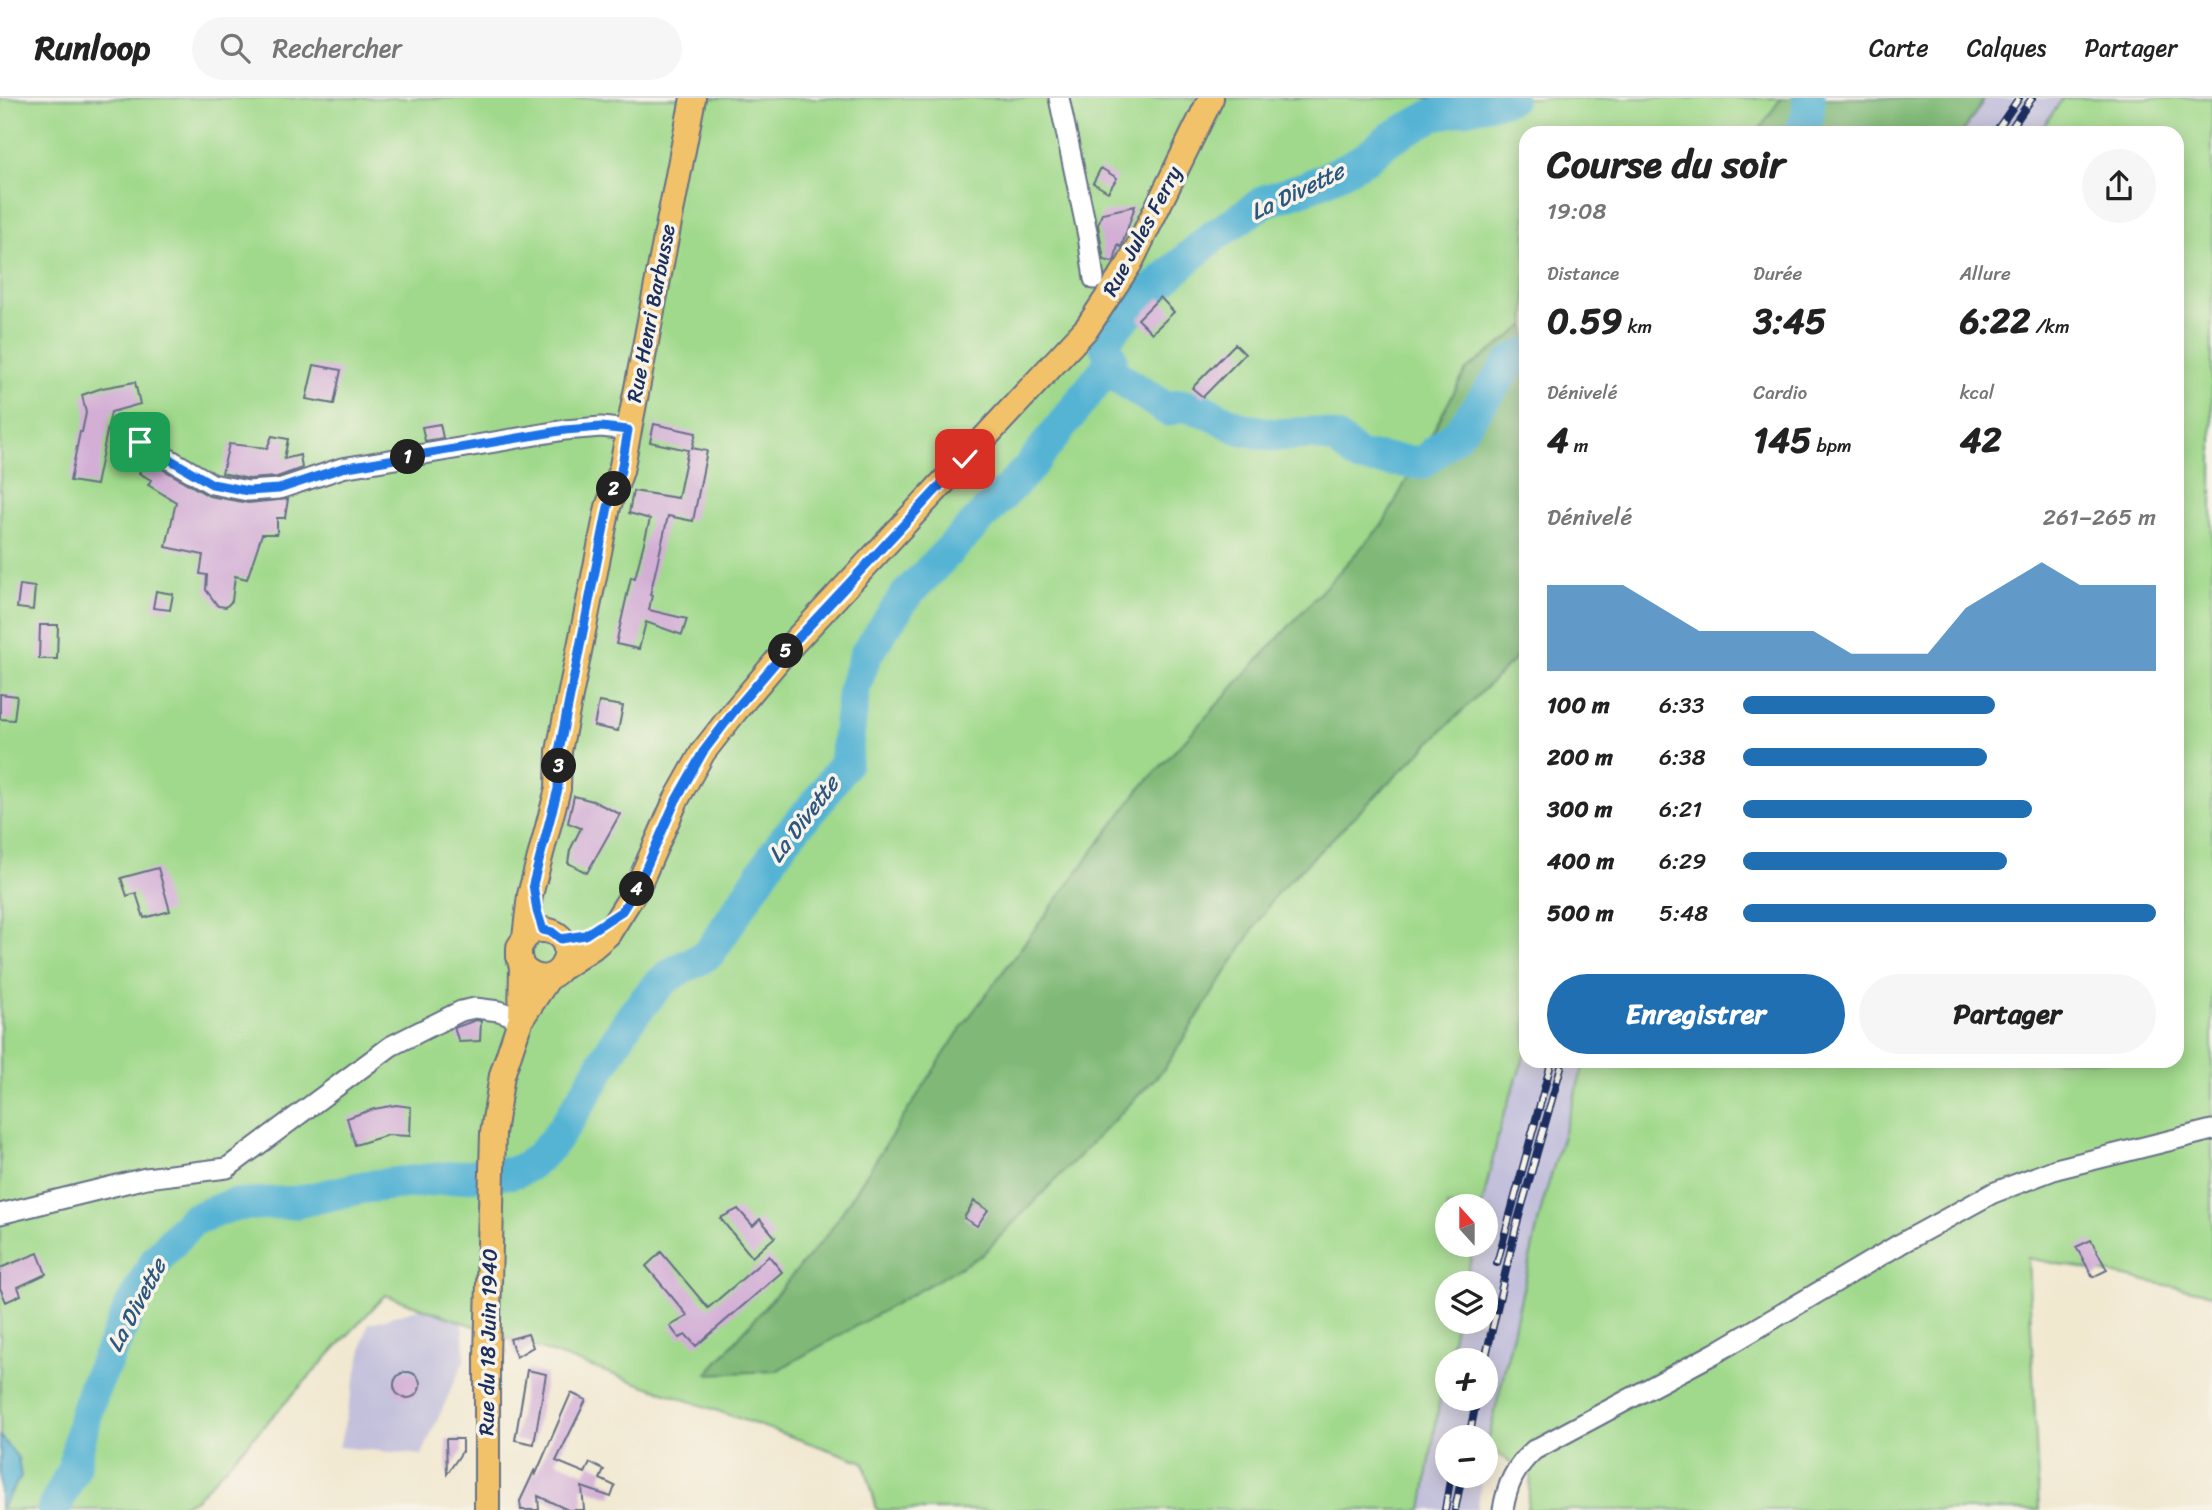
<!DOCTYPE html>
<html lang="fr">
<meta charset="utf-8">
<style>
:root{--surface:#fff;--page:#f6f6f6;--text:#222;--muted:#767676;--line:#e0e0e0;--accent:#1f6fb2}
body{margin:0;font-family:Sriracha,sans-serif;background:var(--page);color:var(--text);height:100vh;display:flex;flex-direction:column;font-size:26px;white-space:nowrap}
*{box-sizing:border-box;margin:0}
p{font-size:23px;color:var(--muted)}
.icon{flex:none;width:38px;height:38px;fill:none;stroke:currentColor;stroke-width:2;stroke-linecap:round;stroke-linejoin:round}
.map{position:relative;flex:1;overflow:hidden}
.sheet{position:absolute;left:1519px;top:28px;width:665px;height:942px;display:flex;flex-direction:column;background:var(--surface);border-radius:21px;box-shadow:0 4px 18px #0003}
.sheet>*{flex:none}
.needle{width:46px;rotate:339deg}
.fabs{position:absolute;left:1435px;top:1096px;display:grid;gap:14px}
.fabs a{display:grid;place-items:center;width:63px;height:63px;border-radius:50%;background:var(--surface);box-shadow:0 4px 18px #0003;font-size:35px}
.pin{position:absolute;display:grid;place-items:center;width:60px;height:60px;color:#fff;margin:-30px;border-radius:14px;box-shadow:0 4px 10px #0006}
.km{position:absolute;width:35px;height:35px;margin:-18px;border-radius:50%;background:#222;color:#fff;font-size:19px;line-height:35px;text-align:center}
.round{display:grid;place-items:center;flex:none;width:74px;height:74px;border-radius:37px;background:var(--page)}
.head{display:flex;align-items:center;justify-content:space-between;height:119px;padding:0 28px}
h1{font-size:38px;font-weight:700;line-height:52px}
.stats{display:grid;grid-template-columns:repeat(3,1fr);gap:10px;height:119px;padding:7px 28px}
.stats div{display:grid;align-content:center}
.stats b{font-size:35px;font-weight:700}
.stats small{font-size:19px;font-weight:400}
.stats p{font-size:19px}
.chart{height:196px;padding:14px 28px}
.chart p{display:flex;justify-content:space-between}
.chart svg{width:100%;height:126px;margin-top:7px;fill:var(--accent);opacity:.7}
.primary-button{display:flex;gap:14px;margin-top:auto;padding:14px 28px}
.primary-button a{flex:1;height:80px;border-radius:42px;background:var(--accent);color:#fff;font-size:28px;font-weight:700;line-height:80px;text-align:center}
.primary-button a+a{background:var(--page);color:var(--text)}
ul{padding:0 28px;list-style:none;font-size:23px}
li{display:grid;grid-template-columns:112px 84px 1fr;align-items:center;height:52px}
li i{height:18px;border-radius:9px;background:var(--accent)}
header{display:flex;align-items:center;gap:42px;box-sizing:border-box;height:98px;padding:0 35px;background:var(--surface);border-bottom:2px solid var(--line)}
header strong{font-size:33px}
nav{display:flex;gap:38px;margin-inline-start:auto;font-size:24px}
.search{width:490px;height:63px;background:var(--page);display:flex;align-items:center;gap:18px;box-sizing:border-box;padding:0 24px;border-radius:38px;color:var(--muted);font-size:26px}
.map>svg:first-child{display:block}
</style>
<header>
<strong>Runloop</strong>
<div class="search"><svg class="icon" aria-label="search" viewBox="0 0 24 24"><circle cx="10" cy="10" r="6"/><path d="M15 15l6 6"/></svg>Rechercher</div>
<nav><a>Carte</a><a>Calques</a><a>Partager</a></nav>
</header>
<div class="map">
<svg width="2212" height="1412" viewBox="0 0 2212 1412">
<rect width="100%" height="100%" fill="#f7f3e8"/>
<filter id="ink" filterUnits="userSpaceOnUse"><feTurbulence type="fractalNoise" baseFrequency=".0143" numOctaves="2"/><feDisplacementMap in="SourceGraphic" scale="14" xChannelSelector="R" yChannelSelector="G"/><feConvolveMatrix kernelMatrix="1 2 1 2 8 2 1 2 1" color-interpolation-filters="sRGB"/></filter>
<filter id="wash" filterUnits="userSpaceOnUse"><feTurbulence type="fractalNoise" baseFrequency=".00686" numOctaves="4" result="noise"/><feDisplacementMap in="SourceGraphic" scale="28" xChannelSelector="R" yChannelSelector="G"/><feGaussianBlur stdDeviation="1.57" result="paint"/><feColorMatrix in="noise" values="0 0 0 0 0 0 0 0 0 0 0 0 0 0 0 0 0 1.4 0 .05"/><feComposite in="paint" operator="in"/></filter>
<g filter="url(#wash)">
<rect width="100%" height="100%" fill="#f1e8d0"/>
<path fill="#c3c0db" d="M1985,0H2063L2039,35H1962Z
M1526,954V962L1585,963L1543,1104L1486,1354V1339H1447V1377H1482L1477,1412H1422L1447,1264V1300H1486V1262H1448L1456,1223H1486V1185H1465L1474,1146H1486V1108H1482L1501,1025Z
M460,1198L465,1260L422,1357L339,1349L368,1226Z"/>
<path fill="#a0d98b" stroke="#5e8474" stroke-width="2" d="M0,0H1985L1962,35H1526V954L1501,1025L1482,1108H1447V1146H1474L1465,1185H1447V1223H1456L1443,1282L1422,1412H877L864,1364L385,1197L196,1401L171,1412H0Z
M2063,0H2212V1196L2028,1160L2039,1412H1527L1531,1379L1487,1348L1543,1104L1585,963L2177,962V35H2039Z"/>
<path fill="#80b977" stroke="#4e746a" stroke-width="2" d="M1781,0H1985L1962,35H1757Z
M1526,227V550L1276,796L1164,971L982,1157L776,1273L707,1276L828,1136L961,930L1138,693L1383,426L1466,272Z"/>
<path fill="#55b3d4" stroke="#387199" stroke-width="2" d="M0,1338L18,1360L21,1379L0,1411Z"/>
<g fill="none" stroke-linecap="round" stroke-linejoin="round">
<path stroke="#55b3d4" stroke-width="33" d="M1800,35L1808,17L1809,0
M1106,271L1168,312L1181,307L1205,313L1239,330L1273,337L1312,335L1337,341L1359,359L1422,365L1459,334L1510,265L1526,256
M506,1075C556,1075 606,948 636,913C646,902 657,886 669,878C682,868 697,865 710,854L783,743L819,702L845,665L854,590L866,556L906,497L1027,372L1106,271L1111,260L1106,249L1107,237L1153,191L1211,140L1265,103L1310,88L1338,75L1364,61L1389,41L1433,17L1510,0
M53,1412L73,1372L85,1317L95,1288L131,1208L157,1161L192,1122L232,1107L297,1104L364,1089L476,1077"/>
</g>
<g id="blocks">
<path fill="#d3afd6" d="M1101,70L1117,80L1108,94L1093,85Z
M1135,108L1122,147L1121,149L1118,147L1115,161L1113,164L1104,162L1098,127L1102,115Z
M1160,199L1174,214L1152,235L1138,221Z
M1235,246L1245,256L1203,299L1192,290Z
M314,267L341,272L334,306L306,301Z
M135,284L140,306L111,314L96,387L70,383L80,334H82L86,315L82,297L102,290Z
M440,326L443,340L425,343L422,329Z
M654,326L696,335L692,350L707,353L693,423L668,418L650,497H652L649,512L687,521L682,537L646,524L639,551L616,546L631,479L635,480L650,421L629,415L633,393L678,400L688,352L650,344Z
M272,338L288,341L284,361L300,357L302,370L277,379L249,381L222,375L229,346L267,350Z
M145,361L209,398L248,405L288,401L285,420H277V436H262L247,481L235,478L232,503L226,509L218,508L206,492L207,477L200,476L203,457L166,449L176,404L148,387L151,382L139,375Z
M20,487L35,489L33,512L17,510Z
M156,493L173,496L170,512L153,510Z
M40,527H58L57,561H39Z
M0,596L17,598L14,622L0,621Z
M599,604L623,608L618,633L594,628Z
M574,698L593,703L620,716L587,775L568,765L570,752L581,730L568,725Z
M158,770L170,813L144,820L136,795L127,798L121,780Z
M476,922L481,923L480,943L459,944L454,930Z
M396,1007L411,1009L410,1038L388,1037L355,1047L347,1020L374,1011Z
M974,1103L988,1112L977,1128L964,1120Z
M738,1111L753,1128L760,1121L775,1139L752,1159L720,1120Z
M2091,1142L2107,1172L2093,1179L2076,1149Z
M661,1154L708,1210L769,1158L782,1174L696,1248L686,1237L679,1240L670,1228L688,1218L646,1168Z
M38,1155L46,1176L18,1189L21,1197L6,1204L0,1190V1170Z
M528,1236L533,1249L516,1259L510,1241Z
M527,1272L546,1276L534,1346L515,1342Z
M394 1287a13 13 0 1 1 26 0a13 13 0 1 1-26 0Z
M571,1295L586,1302L556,1363L585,1375L590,1365L604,1372L600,1381L615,1388L611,1399L582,1389L584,1412H568L538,1398L539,1412H521L520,1403L535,1371V1378Z
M446,1341H462V1354L447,1376Z"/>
</g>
</g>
<g filter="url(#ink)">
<use href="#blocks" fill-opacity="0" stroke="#667086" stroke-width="2"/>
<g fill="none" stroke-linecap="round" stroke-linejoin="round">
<defs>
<path id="minor" d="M1059,0L1088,138L1094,181
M140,344L212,386L248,393L279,391L342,370L565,332L601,329L628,332
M0,1116L146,1080L227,1070L391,948L461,913L475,910L499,913L521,921
M1503,1412C1507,1387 1515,1369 1534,1352L1717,1254L1900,1146L1993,1095L2056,1071L2212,1032"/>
<path id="major" d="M525,840L530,797L558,691L559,653L608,409L621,373L693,0
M563,869L593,849L608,836L638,788L676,702L703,654L735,613L782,557L1087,230L1130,165L1211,0
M521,920L522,869L519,859V849L525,840L534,832C592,828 561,907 522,869
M487,1412V1259L493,1035L502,977L517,932L521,921L549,879"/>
</defs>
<use href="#minor" stroke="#667086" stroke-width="23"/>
<use href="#major" stroke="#667086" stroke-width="28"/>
<use href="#minor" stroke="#fff" stroke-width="19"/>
<use href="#major" stroke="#f2c26a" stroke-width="24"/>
<defs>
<path id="rail" d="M1995,35L2019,0
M2008,35L2032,0
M1497,1165L1552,962
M1485,1262L1516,1129L1563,962
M1469,1339L1477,1300
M1445,1412L1451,1377
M1455,1412L1462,1377"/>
</defs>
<use href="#rail" stroke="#1b2f5e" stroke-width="8"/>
<use href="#rail" stroke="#f7f3e8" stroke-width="5" stroke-dasharray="16" stroke-linecap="butt"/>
</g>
</g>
<g fill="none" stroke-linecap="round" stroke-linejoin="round" filter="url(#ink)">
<defs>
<path id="route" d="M140,344L212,386L248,393L279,391L342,370L565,332L601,329L628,332L621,373L608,409L559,653L558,691L533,786L537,813L543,832L552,834L561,841L585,837L622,813L638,788L676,702L703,654L735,612L782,557L965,361"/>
</defs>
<use href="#route" stroke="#fff" stroke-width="14"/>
<use href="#route" stroke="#1a73e8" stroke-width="9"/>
</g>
<g text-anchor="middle" stroke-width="7" stroke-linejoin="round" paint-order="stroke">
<g font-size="21" fill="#1b2f5e" stroke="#f7f3e8">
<text transform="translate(1142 133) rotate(-62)" y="7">Rue Jules Ferry</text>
<text transform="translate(651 215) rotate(-79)" y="7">Rue Henri Barbusse</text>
<text transform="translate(488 1244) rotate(-89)" y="7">Rue du 18 Juin 1940</text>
</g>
<g font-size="23" font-style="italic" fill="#2c5781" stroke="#f7f3e8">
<text transform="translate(1297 93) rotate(-26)" y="8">La Divette</text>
<text transform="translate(803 721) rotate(-53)" y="8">La Divette</text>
<text transform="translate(136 1207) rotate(-62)" y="8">La Divette</text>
</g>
</g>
</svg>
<div class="fabs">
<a><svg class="needle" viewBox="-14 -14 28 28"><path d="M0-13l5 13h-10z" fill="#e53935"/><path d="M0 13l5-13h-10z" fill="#767676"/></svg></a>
<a><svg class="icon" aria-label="layers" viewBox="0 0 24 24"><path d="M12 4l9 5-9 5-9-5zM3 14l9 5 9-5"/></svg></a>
<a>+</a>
<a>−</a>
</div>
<div class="pin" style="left:140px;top:344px;background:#1e9e55"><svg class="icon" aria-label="arrive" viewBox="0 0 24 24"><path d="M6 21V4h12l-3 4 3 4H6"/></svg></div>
<div class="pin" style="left:965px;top:361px;background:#d93025"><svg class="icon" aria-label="check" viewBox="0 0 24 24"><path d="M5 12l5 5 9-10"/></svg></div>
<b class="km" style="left:408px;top:359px">1</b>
<b class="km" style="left:614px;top:391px">2</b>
<b class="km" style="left:559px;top:668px">3</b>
<b class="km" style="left:637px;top:791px">4</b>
<b class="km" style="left:786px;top:553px">5</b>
<section class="sheet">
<div class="head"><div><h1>Course du soir</h1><p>19:08</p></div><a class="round"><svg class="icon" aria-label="share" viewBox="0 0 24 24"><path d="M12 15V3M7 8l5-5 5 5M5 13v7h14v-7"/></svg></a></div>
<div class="stats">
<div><p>Distance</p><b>0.59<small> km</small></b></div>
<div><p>Durée</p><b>3:45</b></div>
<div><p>Allure</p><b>6:22<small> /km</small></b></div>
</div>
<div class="stats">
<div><p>Dénivelé</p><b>4<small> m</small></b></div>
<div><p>Cardio</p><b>145<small> bpm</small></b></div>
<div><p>kcal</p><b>42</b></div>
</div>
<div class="chart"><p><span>Dénivelé</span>261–265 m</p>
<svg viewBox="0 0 160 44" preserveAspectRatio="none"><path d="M0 44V14L10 14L20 14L30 22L40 30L50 30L60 30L70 30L80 38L90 38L100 38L110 22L120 14L130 6L140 14L150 14L160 14V44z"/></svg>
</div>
<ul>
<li><b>100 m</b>6:33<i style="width:61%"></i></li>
<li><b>200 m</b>6:38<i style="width:59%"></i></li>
<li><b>300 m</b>6:21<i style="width:70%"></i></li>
<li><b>400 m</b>6:29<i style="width:64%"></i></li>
<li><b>500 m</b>5:48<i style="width:100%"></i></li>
</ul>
<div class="primary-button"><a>Enregistrer</a><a>Partager</a></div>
</section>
</div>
